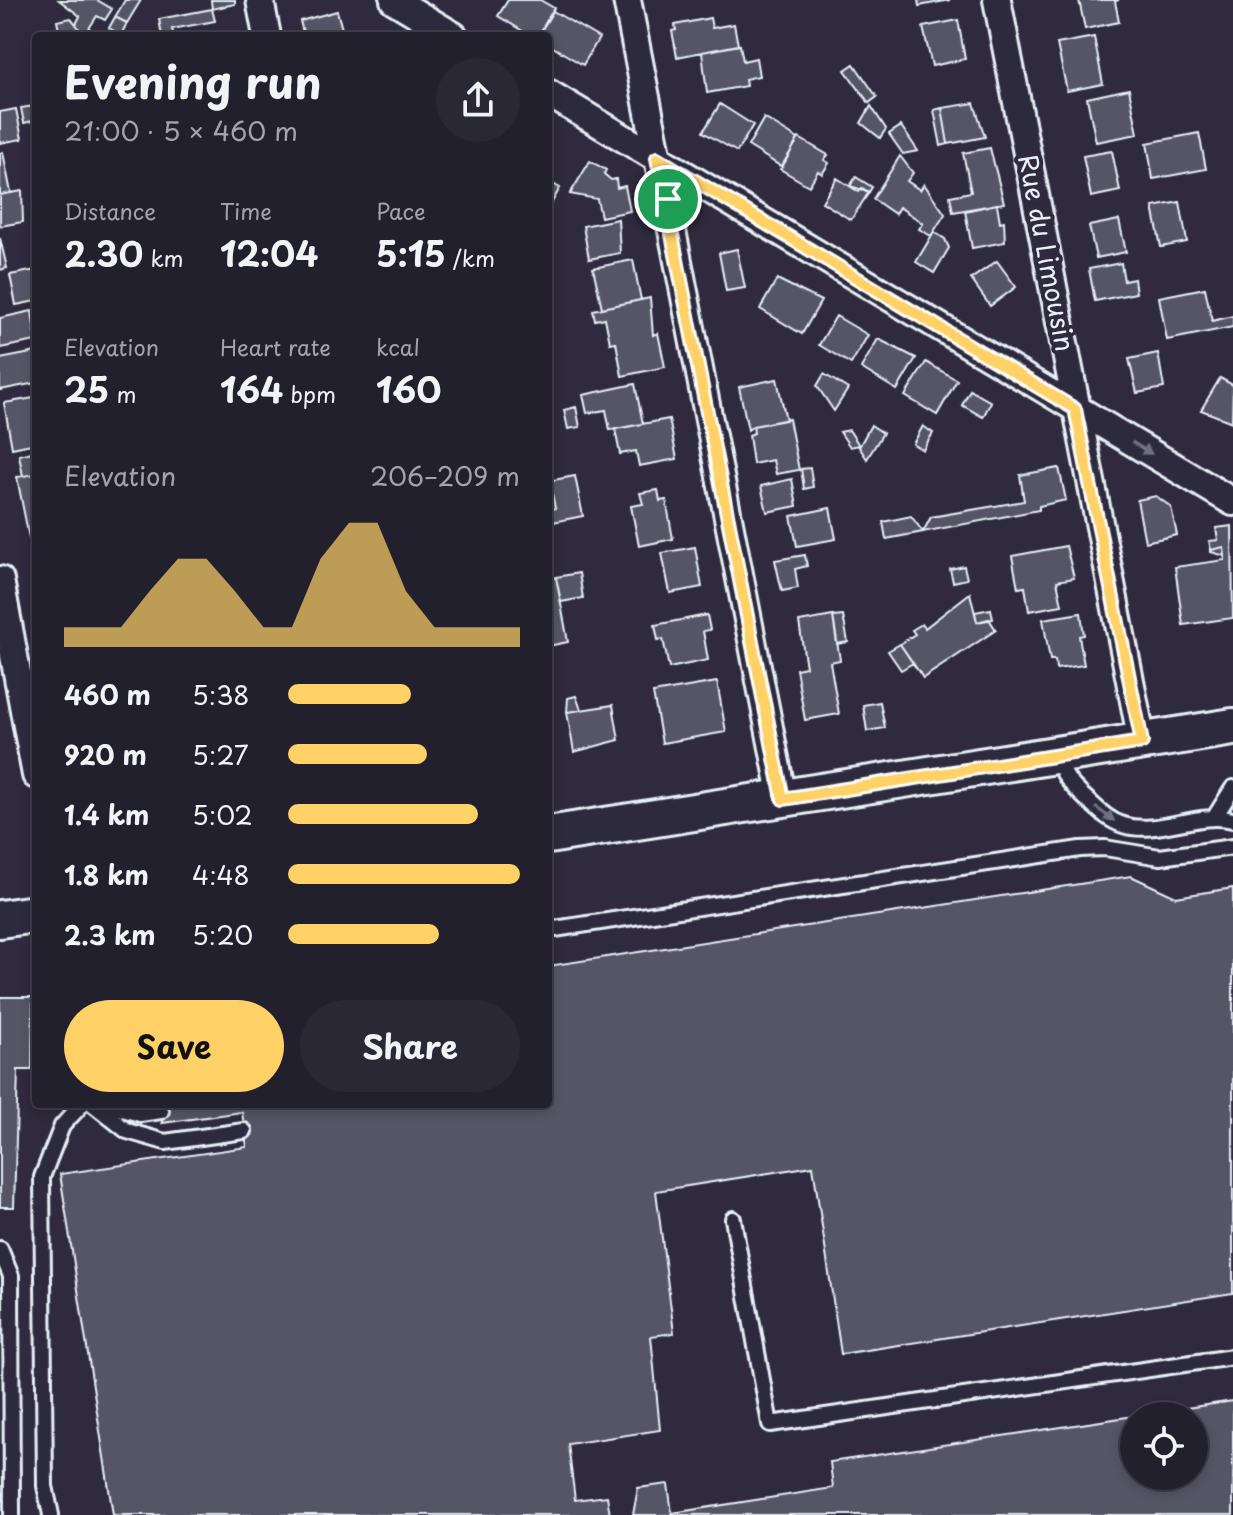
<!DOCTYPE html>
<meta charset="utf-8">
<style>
:root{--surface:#23202e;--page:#2b2836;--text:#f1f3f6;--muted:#a3a3aa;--line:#403e4a;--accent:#ffd166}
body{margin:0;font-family:"Playpen Sans",sans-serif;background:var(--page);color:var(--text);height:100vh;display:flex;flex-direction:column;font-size:30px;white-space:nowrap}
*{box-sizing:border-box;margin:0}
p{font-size:26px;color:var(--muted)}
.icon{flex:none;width:44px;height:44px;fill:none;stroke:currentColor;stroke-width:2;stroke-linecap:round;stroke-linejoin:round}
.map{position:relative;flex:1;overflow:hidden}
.details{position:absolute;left:32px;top:32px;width:520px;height:1076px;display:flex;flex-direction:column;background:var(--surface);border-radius:8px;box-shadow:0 4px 12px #0003,0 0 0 2px var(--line)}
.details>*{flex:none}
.controls{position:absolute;left:1120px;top:1402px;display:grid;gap:16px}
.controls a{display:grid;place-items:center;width:88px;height:88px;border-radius:50%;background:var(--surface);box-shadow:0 4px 12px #0003,0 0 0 2px var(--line);font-size:40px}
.pin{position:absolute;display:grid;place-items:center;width:68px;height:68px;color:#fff;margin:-34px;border:4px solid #fff;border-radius:50%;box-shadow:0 2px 8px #0007}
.round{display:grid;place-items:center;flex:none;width:84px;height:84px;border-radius:42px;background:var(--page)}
.head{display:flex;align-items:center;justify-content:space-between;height:136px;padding:0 32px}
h1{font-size:44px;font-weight:700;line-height:60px}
.figures{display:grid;grid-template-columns:repeat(3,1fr);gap:12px;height:136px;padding:8px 32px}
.figures div{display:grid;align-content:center}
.figures b{font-size:34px;font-weight:700}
.figures small{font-size:22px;font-weight:400}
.figures p{font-size:22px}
.chart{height:224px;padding:16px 32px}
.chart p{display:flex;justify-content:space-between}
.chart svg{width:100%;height:144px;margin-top:8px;fill:var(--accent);opacity:.7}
.action{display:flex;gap:16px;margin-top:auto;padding:16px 32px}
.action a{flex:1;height:92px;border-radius:48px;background:var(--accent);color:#111;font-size:32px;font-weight:700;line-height:92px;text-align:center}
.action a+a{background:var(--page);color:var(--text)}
ul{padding:0 32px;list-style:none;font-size:26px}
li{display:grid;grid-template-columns:128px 96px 1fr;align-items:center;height:60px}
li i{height:20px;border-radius:10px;background:var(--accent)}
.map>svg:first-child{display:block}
</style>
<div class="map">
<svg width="1233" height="1515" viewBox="0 0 1233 1515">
<rect width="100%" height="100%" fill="#2f2a3d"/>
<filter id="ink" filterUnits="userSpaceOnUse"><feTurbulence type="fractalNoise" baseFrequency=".0125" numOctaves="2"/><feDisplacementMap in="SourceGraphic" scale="16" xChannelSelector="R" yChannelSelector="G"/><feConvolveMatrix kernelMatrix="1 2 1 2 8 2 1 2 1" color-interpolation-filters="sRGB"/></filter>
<g filter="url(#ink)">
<path fill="#575565" stroke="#e8f1f8" stroke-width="2" fill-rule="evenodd" d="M59,0H97L112,9L105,20L97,16L84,36L76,24L80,16Z
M125,0H141L127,23L115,17Z
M211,0H235V4L212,9Z
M508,0H540L554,8L538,36H531L498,16Z
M918,0H950L919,6Z
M1079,0H1119L1115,1L1119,22L1085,29Z
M212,9L215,21L172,29L174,36H162L159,19Z
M337,11L344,36H304L300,21Z
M553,11L599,38L583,65L548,44V36H538Z
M115,17L127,23L121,35L109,28Z
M71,18L76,24L84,36H60L57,21Z
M710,18L712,28L734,24L738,45L677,57L672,31L676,30L675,25Z
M958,20L965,59L932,66L923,27Z
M1094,37L1103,84L1067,91L1057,44Z
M740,45L743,61L756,58L759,76L745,79L746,86L707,93L702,52Z
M854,64L877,97L869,103L845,70Z
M1129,89L1138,134L1096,142L1087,98Z
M974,103L985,137L948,144L942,108Z
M720,104L753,125L737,152L703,132Z
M34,106L36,120L24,123L21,108Z
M871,106L886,129L880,138L861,123Z
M942,108L948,144L941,146L934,110Z
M16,109L22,139L0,143V112Z
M764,118L798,139L782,167L748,146Z
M901,126L918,151L903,154L889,134Z
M1199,133L1206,169L1153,179L1147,143Z
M799,138L828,155L824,160L829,163L822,174L818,171L809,186L780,169Z
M990,148L1004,203L953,212L950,196L971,192L963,153Z
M1112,151L1120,191L1091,197L1083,156Z
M3,152L11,193L0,195V153Z
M900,156L913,173L907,181L920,190L924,184L945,214L931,236L919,229L923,223L899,207L895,214L873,199Z
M590,161L606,170L604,174L611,180L616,179L617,188L625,186L630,211L601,217L597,199L570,194Z
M856,177L872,187L869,192L850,186Z
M837,178L859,192L862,188L869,192L851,220L822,202Z
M548,181L560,188L548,209Z
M22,191L23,222L0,226V195Z
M1180,202L1187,242L1161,247L1153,207Z
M997,204L1000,222L1004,221L1005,242L972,248L965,211Z
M618,219L620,253L589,259L583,226Z
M1119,220L1126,252L1096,258L1089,226Z
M934,232L945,239L949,248L934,273L916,262Z
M0,238L7,268L0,270Z
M737,249L745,288L726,291L719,253Z
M633,260L641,300L602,308L593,268Z
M997,261L1016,287L990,306L971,279Z
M1121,263L1124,281L1134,279L1136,293L1095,301L1089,269Z
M36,270V301L16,305L10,275Z
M777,279L821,301L802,334L760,309Z
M1205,288L1212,321L1233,316V327L1167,340L1159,297Z
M650,298L653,335L658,333L665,367L622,376L616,342L610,343L605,318L595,320L593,310Z
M32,311L36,341L0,348V318Z
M836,316L868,335L851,364L819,345Z
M878,339L916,358L897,390L861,368Z
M36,352V383L0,390V359Z
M1158,353L1164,388L1137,393L1129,359Z
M926,362L957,380L937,415L905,396Z
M548,368L552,401L548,402Z
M824,374L848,389L834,411L817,386Z
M1220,378L1233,385L1232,422L1201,410Z
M777,379L786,420L753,426L748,430L739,387Z
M635,384L643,424L610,430L606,410L587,413L583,395Z
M970,390L991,402L983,417L962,405Z
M34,398L36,443L12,448L4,403Z
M576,407L580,427L568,429L564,410Z
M669,419L677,459L639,466L636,451L620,454L615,429Z
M789,419L799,470L776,474L773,460L753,464L749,435L754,433L753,426Z
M871,425L883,433L867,459L859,447Z
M923,426L933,433L923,450L913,444Z
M849,430L859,445L850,447L840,432Z
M36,451V474L23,476L19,455Z
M810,468L813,487L804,489L801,469Z
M1059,468L1066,500L1039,506V510L923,532L931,517L1024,501L1020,475Z
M36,474V533H28L17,477Z
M575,476L583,516L548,523V510L555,508L552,493L548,494V481Z
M792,479L797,506L767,512L761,486Z
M658,490L660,501L666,500L673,539L639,546L631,506L643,504L640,493Z
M1156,496L1171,507L1177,535L1145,542L1137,500Z
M830,508L836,539L797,546L791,516Z
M911,516L923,532L886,539L883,522Z
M1232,526L1233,618L1183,625L1175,567L1225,560L1224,547L1211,550L1209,541L1218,540L1216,528Z
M28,533H36V565Z
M1066,546L1074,578L1057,581L1062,605L1029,611L1025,587L1018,588L1012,556Z
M695,547L702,587L670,593L662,553Z
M1224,547L1225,556L1211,552V550Z
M805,555L807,566L795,569L798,588L782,591L775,560Z
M964,566L967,579L953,582L950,569Z
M579,573L583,598L561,602L556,577Z
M556,577L568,642L548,646V579Z
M970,593L977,622L989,619L996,630L923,678L900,644L915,634L912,630L922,624L925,628Z
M991,609L993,619L977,622L975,612Z
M1081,613L1084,635L1079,636L1084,665L1056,669L1055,660H1050L1043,619Z
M707,615L710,630L703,631L708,660L669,668L663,639L658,640L655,625Z
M833,616L840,660L830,662L839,714L805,720L796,669L806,667L799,622Z
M843,616L848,642L837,644L833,617Z
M900,644L913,663L901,670L888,651Z
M717,682L726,732L662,743L653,693Z
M576,696L581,710L567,712L568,698Z
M880,702L885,728L867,731L863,705Z
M613,705L619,740L574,752L567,712Z
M1131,876L1176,897L1233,888V1293L841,1354L813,1166L656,1191L674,1333L651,1336L660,1430L568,1444L575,1500L607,1496L610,1515H113L60,1174L247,1147L242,1112L162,1123L160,1104H548V966Z
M0,997H33L32,1070H18L14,1207H0Z
M33,997H36V1070H32Z
M1233,1401V1515H633L638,1488L668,1484L672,1513L833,1488L830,1462ZM1134,1416H1194V1476H1134Z"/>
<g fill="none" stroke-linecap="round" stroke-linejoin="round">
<defs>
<path id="lane" d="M1059,756C1061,774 1070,784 1083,796C1096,807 1107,820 1123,825C1158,836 1197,811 1233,820
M1216,815L1233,788
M548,930L1080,849L1105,848L1160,857L1233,847
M93,1104L127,1131L165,1142L244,1131
M105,1104L140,1114L161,1111
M733,1219L770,1424L1233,1357
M0,1249L11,1276L12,1515
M51,1515L45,1486L42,1177L62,1126L82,1104"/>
<path id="street" d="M260,0L267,36
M394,0L454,36
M627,0L783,799
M997,0L1142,742
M548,93L1233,502
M0,580L36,775"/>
<path id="secondary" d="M548,835L1233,727
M0,919L36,914"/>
</defs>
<use href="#lane" stroke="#e8f1f8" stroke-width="20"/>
<use href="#street" stroke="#e8f1f8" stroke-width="32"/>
<use href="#secondary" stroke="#e8f1f8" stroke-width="42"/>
<use href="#lane" stroke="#2f2a3d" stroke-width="14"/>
<use href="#street" stroke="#2f2a3d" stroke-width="26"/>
<use href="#secondary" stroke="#2f2a3d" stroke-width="36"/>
</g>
<defs><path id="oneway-solid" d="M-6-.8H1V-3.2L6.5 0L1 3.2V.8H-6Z" transform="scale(2)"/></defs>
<g fill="#70707e">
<use href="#oneway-solid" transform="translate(1142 448) rotate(31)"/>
<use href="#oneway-solid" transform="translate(1105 814) rotate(36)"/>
</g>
</g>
<g fill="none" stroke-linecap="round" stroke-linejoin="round" filter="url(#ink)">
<defs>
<path id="route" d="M657,158L1075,409L1142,742L783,799Z"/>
</defs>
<use href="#route" stroke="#fff" stroke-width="16"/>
<use href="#route" stroke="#ffd166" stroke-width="10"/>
</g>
<g text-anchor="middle" stroke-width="8" stroke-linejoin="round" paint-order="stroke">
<g font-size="26" fill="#e8f1f8" stroke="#2f2a3d">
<text transform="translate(1046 253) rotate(79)" y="9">Rue du Limousin</text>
</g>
</g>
</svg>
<div class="controls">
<a><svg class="icon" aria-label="locate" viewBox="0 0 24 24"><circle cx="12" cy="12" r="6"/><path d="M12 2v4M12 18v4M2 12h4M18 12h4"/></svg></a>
</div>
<div class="pin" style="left:668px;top:199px;background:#1e9e55"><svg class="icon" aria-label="arrive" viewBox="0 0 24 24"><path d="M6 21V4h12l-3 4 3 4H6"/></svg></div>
<section class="details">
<div class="head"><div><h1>Evening run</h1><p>21:00 · 5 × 460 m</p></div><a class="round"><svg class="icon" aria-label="share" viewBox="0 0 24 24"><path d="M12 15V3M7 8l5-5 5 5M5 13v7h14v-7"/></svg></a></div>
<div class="figures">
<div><p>Distance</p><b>2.30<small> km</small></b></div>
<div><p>Time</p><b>12:04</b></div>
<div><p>Pace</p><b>5:15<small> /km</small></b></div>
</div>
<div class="figures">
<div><p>Elevation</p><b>25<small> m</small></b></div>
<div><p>Heart rate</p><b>164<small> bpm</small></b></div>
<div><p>kcal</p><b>160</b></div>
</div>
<div class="chart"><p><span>Elevation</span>206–209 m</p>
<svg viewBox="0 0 160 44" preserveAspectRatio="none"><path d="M0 44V38L10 38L20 38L30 27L40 17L50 17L60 27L70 38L80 38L90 17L100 6L110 6L120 27L130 38L140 38L150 38L160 38V44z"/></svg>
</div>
<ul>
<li><b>460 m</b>5:38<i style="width:53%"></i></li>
<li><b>920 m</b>5:27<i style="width:60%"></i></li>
<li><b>1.4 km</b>5:02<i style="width:82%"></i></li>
<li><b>1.8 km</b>4:48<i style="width:100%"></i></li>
<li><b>2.3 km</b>5:20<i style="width:65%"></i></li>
</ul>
<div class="action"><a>Save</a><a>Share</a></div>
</section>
</div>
